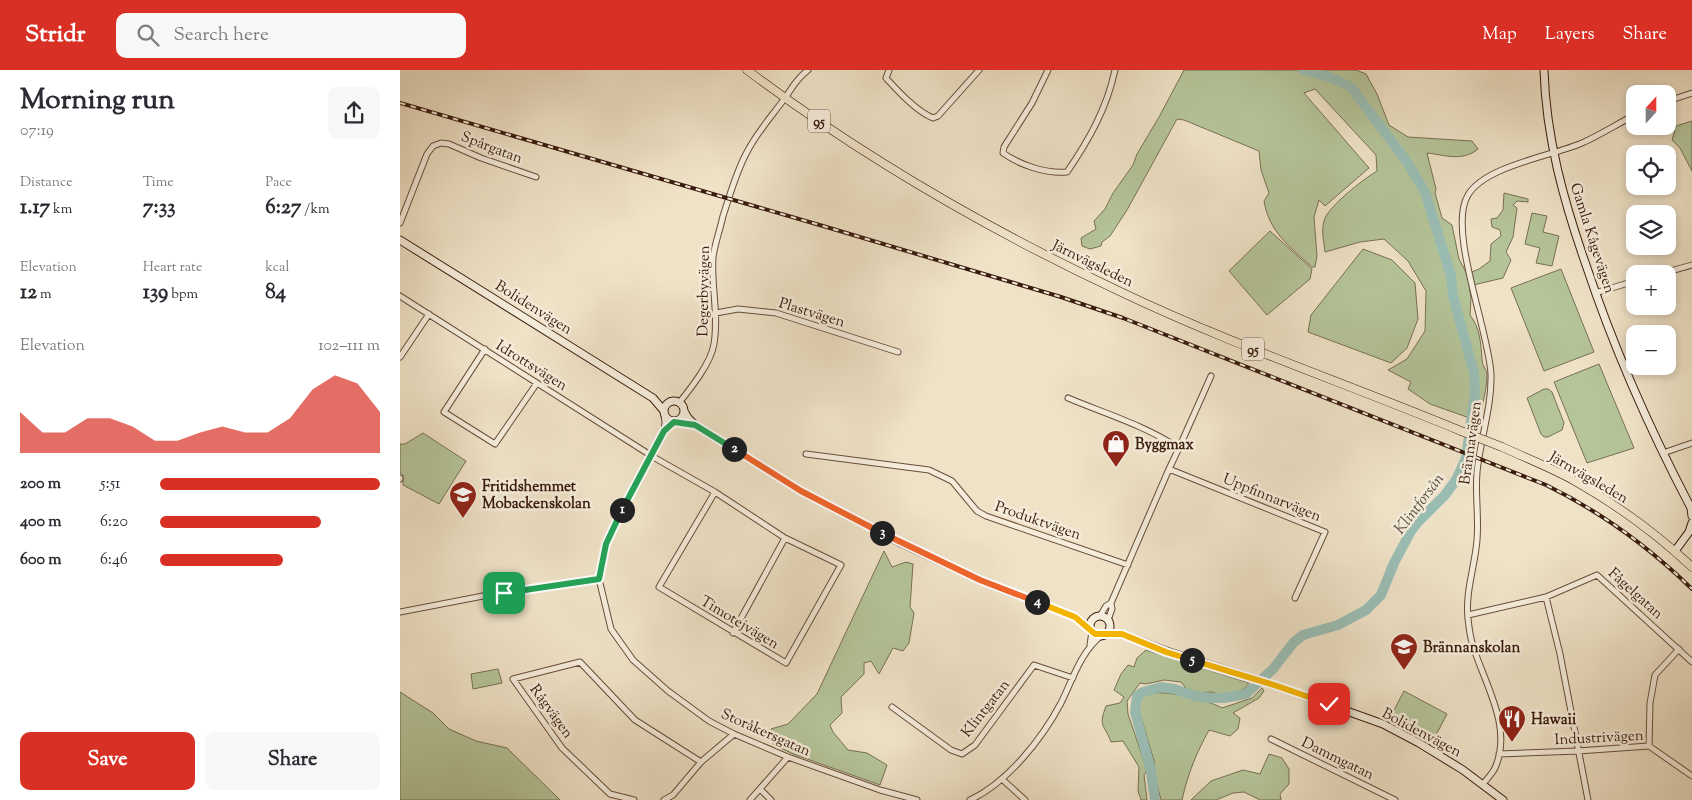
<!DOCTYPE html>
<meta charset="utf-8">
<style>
:root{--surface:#fff;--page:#f7f7f7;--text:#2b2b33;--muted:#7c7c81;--accent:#d93025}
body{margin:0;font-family:"Sorts Mill Goudy",serif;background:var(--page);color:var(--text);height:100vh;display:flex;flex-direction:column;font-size:19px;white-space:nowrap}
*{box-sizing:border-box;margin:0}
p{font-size:16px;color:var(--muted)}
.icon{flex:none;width:28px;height:28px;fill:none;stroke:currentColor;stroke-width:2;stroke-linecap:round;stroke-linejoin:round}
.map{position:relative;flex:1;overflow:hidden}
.sheet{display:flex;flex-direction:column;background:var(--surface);width:400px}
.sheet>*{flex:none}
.needle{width:32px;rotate:21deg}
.tools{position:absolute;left:1226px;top:15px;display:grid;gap:10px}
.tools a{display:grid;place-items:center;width:50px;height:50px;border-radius:10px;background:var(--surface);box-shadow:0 2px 8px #0003;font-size:25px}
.pin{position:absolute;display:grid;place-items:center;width:42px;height:42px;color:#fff;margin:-21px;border-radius:10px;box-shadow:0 2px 8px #0006}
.km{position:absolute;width:25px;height:25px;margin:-12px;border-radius:50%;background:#222;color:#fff;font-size:14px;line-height:25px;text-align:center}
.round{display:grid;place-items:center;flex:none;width:52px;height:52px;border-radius:10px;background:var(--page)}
.head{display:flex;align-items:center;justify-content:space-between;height:85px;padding:0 20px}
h1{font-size:28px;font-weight:800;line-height:38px}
.metrics{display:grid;grid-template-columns:repeat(3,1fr);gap:8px;height:85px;padding:5px 20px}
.metrics div{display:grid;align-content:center}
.metrics b{font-size:21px;font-weight:800}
.metrics small{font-size:14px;font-weight:400}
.metrics p{font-size:14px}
.chart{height:140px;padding:10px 20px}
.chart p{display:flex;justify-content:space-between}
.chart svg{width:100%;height:90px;margin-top:5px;fill:var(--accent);opacity:.7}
.action{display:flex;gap:10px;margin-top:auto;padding:10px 20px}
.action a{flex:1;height:58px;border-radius:10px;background:var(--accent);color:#fff;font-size:20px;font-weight:800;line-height:58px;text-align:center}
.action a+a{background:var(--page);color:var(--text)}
ul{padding:0 20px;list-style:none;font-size:16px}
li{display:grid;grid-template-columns:80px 60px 1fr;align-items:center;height:38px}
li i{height:12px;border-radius:6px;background:var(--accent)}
header{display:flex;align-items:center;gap:30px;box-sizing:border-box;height:70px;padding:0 25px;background:var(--accent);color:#fff}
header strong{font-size:24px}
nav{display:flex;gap:28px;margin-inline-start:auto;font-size:18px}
.search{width:350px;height:45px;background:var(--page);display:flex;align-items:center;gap:12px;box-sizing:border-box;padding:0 18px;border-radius:10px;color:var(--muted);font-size:19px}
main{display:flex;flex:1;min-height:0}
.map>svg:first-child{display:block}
</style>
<header>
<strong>Stridr</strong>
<div class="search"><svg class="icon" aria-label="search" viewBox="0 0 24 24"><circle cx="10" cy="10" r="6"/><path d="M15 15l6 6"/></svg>Search here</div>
<nav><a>Map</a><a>Layers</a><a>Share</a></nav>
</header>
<main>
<section class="sheet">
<div class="head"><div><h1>Morning run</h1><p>07:19</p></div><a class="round"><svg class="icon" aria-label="share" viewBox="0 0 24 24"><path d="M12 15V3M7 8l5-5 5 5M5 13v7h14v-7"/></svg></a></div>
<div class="metrics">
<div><p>Distance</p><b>1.17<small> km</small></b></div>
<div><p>Time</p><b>7:33</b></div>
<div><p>Pace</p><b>6:27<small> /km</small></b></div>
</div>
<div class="metrics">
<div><p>Elevation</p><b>12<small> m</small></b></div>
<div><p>Heart rate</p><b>139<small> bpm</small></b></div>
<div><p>kcal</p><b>84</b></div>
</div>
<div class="chart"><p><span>Elevation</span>102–111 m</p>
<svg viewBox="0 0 160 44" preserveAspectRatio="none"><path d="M0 44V24L10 34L20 34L30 27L40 27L50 31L60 38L70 38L80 34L90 31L100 34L110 34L120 27L130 13L140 6L150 10L160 24V44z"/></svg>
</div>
<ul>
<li><b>200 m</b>5:51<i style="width:100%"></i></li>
<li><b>400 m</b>6:20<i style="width:73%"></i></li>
<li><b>600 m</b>6:46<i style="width:56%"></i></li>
</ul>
<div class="action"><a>Save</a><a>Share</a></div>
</section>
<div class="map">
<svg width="1292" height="730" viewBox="0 0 1292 730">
<rect width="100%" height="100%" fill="#efe2c7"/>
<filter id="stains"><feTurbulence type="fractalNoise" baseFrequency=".004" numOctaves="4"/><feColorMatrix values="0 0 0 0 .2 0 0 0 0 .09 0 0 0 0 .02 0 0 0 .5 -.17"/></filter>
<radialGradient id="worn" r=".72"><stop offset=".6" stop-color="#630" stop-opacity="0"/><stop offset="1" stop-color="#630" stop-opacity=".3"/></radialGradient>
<path fill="#b5c499" stroke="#787054" d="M784,0H956L966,4L977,24L989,55L1008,67L1072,71L1078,79C1062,92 1045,85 1027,83L1036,119L1035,123L1042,148L1052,155L1059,189L1067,204L1079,199L1090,191L1091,174L1101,166L1100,160L1092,157L1091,149L1097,148L1103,140L1104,123L1128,129V132L1117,131L1113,135L1117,138L1113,167L1106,182L1111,190L1103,208L1069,216L1071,228L1070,245C1080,258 1081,273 1082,290C1082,295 1086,299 1087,304C1087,320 1082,336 1078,351L1030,334L1008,319L1011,312L988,300L1007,289L1025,261L1026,221L1008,191L984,169L960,172L925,182C924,172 921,161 924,151C927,137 965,108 977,101L976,85L915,19L904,23L969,98L925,136L919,130L914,147L917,186L915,197H912C890,177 869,162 864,131L869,123L861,100L859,81L784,50L777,49L727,140L710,166L702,172L701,176L690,179L682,176L681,168L696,159L694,151L705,139L713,123L733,95L737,84L759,47Z
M1292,51V101L1280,78L1272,70L1276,56Z
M1132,143L1147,146L1143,162L1159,166L1152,196L1136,193L1140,178L1125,174Z
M870,161L912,199L910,209L867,245L829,201Z
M963,179L992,190L1015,213L1018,249L1007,278L991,293L908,262L911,245Z
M1161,199L1194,282L1144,301L1111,218Z
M1199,294L1234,378L1187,393L1154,312Z
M1144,319H1148L1152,322L1164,353L1162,360L1148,367H1144L1141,364L1127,328Z
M23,363L66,391L39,434L3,415V405L0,403V374H5Z
M484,481L492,497L506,492L513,494L510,537L514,543L509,573L503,581L493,578L479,604L471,591L464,593V604L441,627L442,643L430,655L433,662L448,680L467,683L487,695L480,715L393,684L373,674L371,659L388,654L417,624Z
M746,580L849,613L844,619L835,623L822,625L811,622L798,623L788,621L781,612L764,610L746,614L740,613L727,631L728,644L747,700L744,705L747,730H741L738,721L739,697L723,671L711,672C704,653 698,658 706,636L720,633L724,627L714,620L721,604L728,595L734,597L737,588Z
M98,599L102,613L73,619L71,604Z
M862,618L864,621L859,628L833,643L840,648L838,659L830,666L809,660C796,684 788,703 782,730H761L755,707L754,691L738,637L740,627C744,625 747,623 752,623C768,621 808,630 822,638L852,628Z
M1004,621L1047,644L1035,667L992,644Z
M0,622L33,643L49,659L76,671L107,678L160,730H0Z
M869,684L882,688L889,699V714L880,724L881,730H860L844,722L833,723L816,730H791L811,711L843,700L860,704Z"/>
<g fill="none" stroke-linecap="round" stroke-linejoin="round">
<path stroke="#9abeb5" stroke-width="10" d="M755,730L750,697L735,642L737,626L743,622L761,617L774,619L795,626L810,628H824L846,624L873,599L894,572L903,565L938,555L966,540L981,525L994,493L1011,461L1019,451L1045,425L1056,410L1066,388L1075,322L1074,303L1053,226L1051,206L1025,122L1007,92L951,17L929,7L903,0"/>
<defs>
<path id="street" d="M489,0L486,8C498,21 516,41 533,48L538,46L579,0
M648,0L632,33L604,77L603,83C620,95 646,104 667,102C689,70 707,38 715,0
M1268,31L1292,23
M0,153L27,84L33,76L41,73L49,74L81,88L136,107
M1260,204L1292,195
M1195,223L1235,211
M0,226L255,388L315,422L385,468L441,495L386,593L259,517L315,422
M316,243L338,239L376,243L498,282
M85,279L44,342L95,374L137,313
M0,287L29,244
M668,328C706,344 744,355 779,378L769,399
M279,333C291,318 311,293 314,274C319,245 311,216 313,187C315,173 320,160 323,146C330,125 336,102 347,82C356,64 370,48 382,32C393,18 393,12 408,0
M274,352L264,361L214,454L206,474L199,509L211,559L233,590L268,621L309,651L334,664L388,687L480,720L517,730
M264,361L265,353L264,344
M779,378L811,306
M1263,383L1292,373
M406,384L529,400L552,411L577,441L586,446L728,495
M0,408V409
M1146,527L1160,584L1188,730
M0,542L83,526L199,509
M1068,545L1146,527L1197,505L1292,592
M700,546L706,536L711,533
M708,550L712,539L711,533L769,399L925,462L895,528
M333,563L385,468
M690,575L692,561
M492,637L551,680L562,684L575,675L634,595L673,608
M871,669L995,730
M1249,676L1250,633L1255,605L1279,579
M1099,684L1178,681L1249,676L1292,706
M603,710L625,730
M1083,714C1087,709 1092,704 1095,698C1113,657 1085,615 1073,576C1070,567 1069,558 1068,549C1065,522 1075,496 1077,470C1079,447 1075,425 1077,402C1080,370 1092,337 1091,304C1089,261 1047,159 1068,125C1085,96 1152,86 1182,73C1200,65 1217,54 1235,45
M360,719L371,730
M234,730L210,724L162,678L113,609L180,592L235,650L301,692
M264,730L273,725L301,692L334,664
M350,730L388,687
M570,730C607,713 642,669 661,633C672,611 681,581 702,565"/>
<path id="secondary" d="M1144,0C1146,68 1164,132 1186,195C1214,279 1250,360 1291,438L1292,446
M0,170L253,328L264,341
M264 341a10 10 0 1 1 20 0a10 10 0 1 1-20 0Z
M284,341L288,348L295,355L401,421L501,473L580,510L675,547L690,559
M1275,481L1289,462L1292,453
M690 556a10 10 0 1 1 20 0a10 10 0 1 1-20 0Z
M705,564H722L766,581L874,615L983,654L1019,673L1063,700L1103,730"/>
<path id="primary" d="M347,0C464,88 589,160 721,222C832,275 948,314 1061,361
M1102,377C1126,388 1152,398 1175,411C1217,435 1257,464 1292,497"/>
</defs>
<use href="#street" stroke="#674e3c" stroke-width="7"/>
<use href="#secondary" stroke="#3a1c0e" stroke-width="9"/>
<use href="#primary" stroke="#3a1c0e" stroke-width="9"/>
<use href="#street" stroke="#f5ecdb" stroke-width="5"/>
<use href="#secondary" stroke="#f5ecdb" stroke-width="7"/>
<use href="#primary" stroke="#efe2c7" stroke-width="8"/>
<defs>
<path id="rail" d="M0,33L423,156L661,227L723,248L1146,415C1201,442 1248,476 1292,519"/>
</defs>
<use href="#rail" stroke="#3a1c0e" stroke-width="4"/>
<use href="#rail" stroke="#f5ecdb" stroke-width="2" stroke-dasharray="5.5" stroke-linecap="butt"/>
<defs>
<path id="primary-bridge" d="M1061,361L1102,377"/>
</defs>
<use href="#primary-bridge" stroke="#3a1c0e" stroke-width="9" stroke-linecap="butt"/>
<use href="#primary-bridge" stroke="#efe2c7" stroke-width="8"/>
</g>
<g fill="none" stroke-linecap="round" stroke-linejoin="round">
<defs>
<path id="split-1" d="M104,523L199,509L206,474L222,440"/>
<path id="split-2" d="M222,440L264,361L274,352L295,355L334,379"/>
<path id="split-3" d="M334,379L401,421L482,463"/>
<path id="split-4" d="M482,463L580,510L637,532"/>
<path id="split-5" d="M637,532L675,547L695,564H722L766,582L792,590"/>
<path id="split-6" d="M792,590L874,615L929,634"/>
</defs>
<use href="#split-1" stroke="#fff" stroke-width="10"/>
<use href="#split-2" stroke="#fff" stroke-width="10"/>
<use href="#split-3" stroke="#fff" stroke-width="10"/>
<use href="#split-4" stroke="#fff" stroke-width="10"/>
<use href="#split-5" stroke="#fff" stroke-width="10"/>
<use href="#split-6" stroke="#fff" stroke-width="10"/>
<use href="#split-1" stroke="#22a559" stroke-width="6"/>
<use href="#split-2" stroke="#22a559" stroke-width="6"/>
<use href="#split-3" stroke="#f0652b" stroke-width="6"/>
<use href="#split-4" stroke="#f0652b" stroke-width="6"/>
<use href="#split-5" stroke="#f5b400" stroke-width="6"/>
<use href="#split-6" stroke="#f5b400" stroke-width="6"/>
</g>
<defs>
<symbol id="shop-pin" viewBox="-11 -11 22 30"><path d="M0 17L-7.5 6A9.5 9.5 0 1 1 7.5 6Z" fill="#8f2418" stroke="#f5ecdb"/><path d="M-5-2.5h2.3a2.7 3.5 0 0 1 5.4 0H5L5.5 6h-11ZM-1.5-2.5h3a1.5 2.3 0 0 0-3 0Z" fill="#fff"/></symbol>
<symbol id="school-pin" viewBox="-11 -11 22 30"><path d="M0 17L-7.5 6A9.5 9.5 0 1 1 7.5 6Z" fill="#8f2418" stroke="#f5ecdb"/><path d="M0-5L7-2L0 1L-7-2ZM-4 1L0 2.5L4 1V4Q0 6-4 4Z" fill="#fff"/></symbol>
<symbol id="restaurant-pin" viewBox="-11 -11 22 30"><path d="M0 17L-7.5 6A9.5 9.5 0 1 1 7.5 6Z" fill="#8f2418" stroke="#f5ecdb"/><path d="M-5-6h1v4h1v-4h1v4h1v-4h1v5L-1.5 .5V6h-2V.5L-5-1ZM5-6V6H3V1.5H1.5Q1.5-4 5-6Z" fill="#fff"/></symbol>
</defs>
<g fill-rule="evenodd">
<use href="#shop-pin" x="700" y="358" width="32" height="43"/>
<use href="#school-pin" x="47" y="409" width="32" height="43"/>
<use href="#school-pin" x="988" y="561" width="32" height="43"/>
<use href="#restaurant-pin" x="1096" y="633" width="32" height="43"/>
</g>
<g text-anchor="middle" stroke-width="5" stroke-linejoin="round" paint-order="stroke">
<g fill="#f5ecdb" stroke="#725a4c" stroke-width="1">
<rect x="408" y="39.5" width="22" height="23" rx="4"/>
<rect x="842" y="267.5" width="22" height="23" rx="4"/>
</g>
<g font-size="14" font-weight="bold" fill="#3a1c0e">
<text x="419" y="56">95</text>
<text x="853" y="284">95</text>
</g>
<g font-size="15" fill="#3a1c0e" stroke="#f5ecdb">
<text transform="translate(92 77) rotate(21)" y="5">Spårgatan</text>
<text transform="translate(1193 168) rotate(72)" y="5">Gamla Kågevägen</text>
<text transform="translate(693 193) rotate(26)" y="5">Järnvägsleden</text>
<text transform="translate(303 221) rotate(-89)" y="5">Degerbyvägen</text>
<text transform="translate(134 237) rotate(32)" y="5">Bolidenvägen</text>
<text transform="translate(412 242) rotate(17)" y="5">Plastvägen</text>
<text transform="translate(132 295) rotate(32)" y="5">Idrottsvägen</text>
<text transform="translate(1070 373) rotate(-82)" y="5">Brännavägen</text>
<text transform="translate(1189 407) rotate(30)" y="5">Järnvägsleden</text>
<text transform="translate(872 427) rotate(22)" y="5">Uppfinnarvägen</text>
<text transform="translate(638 450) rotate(19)" y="5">Produktvägen</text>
<text transform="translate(1236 523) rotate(42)" y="5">Fågelgatan</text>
<text transform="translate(340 552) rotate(31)" y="5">Timotejvägen</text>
<text transform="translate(585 638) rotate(-52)" y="5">Klintgatan</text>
<text transform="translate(152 641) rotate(54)" y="5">Rågvägen</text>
<text transform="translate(366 662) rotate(24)" y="5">Storåkersgatan</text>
<text transform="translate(1022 662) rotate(28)" y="5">Bolidenvägen</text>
<text transform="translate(1199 667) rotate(-3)" y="5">Industrivägen</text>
<text transform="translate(938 688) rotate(26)" y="5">Dammgatan</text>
</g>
<g font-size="15" font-weight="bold" fill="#3a1c0e" stroke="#f5ecdb" text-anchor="start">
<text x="735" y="379">Byggmax</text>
<text x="82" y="421">Fritidshemmet<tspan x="82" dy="17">Mobackenskolan</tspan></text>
<text x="1023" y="582">Brännanskolan</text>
<text x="1131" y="654">Hawaii</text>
</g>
<g font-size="16" font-style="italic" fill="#574d40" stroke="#f5ecdb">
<text transform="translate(1018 433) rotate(-53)" y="6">Klintforsån</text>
</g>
</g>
<rect width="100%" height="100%" filter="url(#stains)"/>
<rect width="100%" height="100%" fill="url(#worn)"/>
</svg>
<div class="tools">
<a><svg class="needle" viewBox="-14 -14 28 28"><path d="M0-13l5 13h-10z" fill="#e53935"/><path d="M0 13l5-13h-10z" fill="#7c7c81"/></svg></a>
<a><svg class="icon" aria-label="locate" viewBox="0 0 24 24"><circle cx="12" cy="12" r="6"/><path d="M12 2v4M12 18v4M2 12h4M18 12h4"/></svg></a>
<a><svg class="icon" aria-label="layers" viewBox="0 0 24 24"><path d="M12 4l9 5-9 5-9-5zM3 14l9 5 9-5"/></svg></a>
<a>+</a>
<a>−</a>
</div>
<div class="pin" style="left:104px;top:523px;background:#1e9e55"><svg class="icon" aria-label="arrive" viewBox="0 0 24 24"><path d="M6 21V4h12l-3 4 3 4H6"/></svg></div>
<div class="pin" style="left:929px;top:634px;background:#d93025"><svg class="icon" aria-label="check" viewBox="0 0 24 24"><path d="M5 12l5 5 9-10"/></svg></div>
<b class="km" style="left:222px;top:440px">1</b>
<b class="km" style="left:334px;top:379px">2</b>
<b class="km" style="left:482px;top:463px">3</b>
<b class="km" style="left:637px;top:532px">4</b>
<b class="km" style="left:792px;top:590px">5</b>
</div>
</main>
